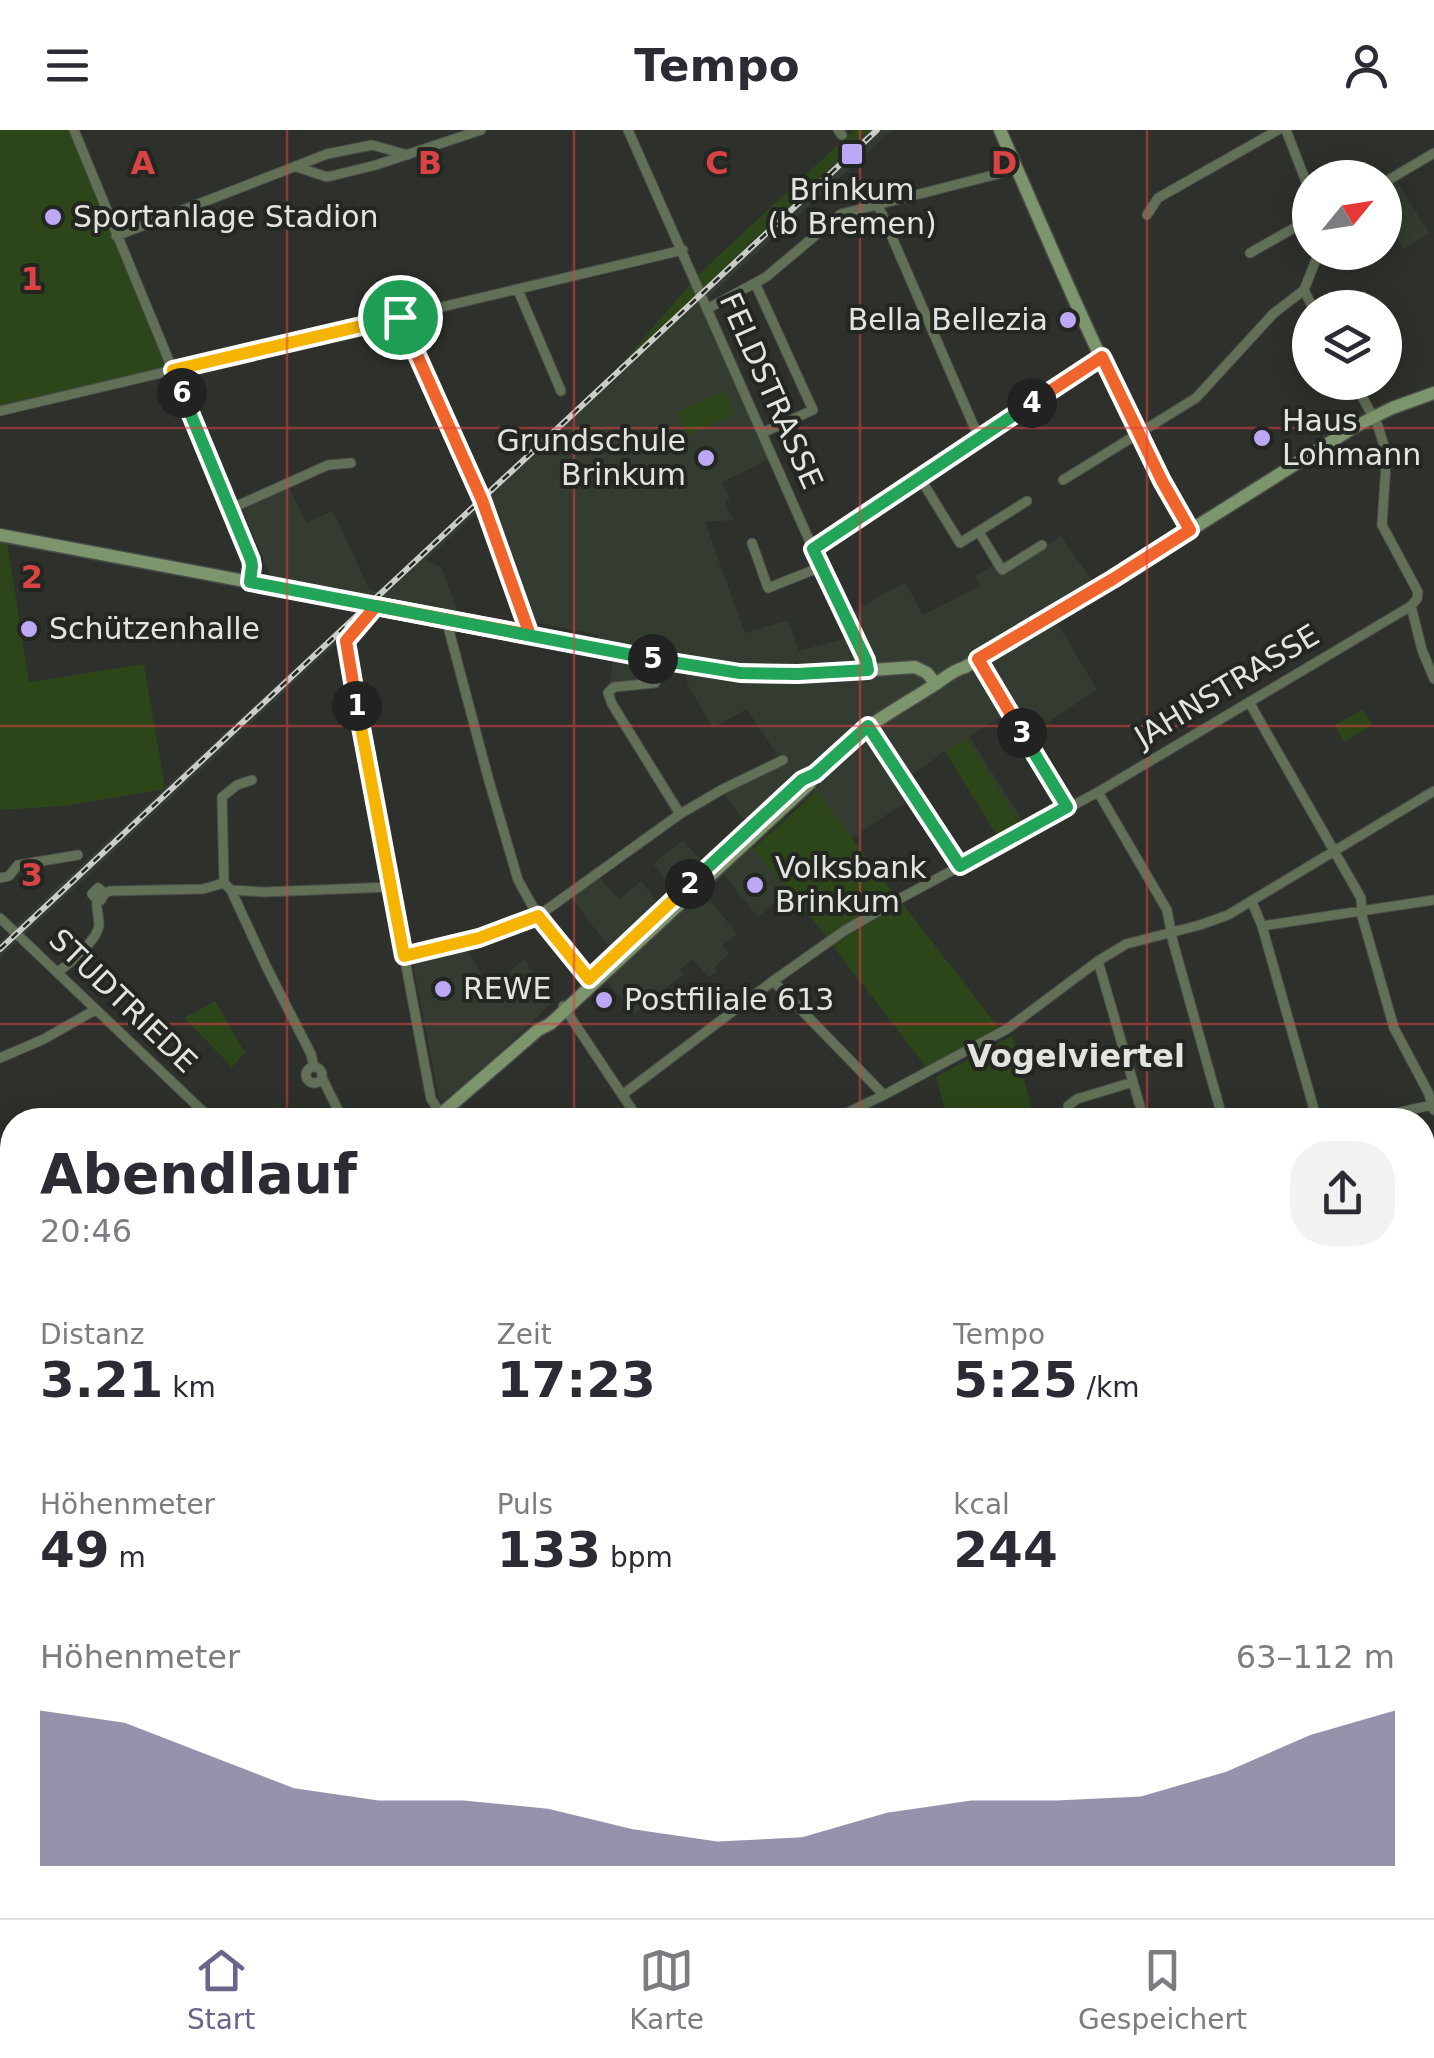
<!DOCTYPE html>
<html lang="de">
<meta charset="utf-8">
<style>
:root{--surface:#fff;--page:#f2f2f3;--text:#2b2b33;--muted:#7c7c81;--line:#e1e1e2;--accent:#6c648a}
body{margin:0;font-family:"DejaVu Sans",sans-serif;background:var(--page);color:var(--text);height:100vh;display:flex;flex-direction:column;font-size:38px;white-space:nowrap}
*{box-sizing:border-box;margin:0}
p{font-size:32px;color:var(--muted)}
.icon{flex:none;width:55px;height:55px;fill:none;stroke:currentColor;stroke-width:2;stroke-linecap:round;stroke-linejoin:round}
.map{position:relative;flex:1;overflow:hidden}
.sheet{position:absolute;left:0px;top:978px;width:1435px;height:812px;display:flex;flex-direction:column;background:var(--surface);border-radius:40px 40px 0 0;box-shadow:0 5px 25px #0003}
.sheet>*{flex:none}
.needle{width:65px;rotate:60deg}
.fabs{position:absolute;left:1292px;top:30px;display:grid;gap:20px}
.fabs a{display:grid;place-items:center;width:110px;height:110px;border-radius:50%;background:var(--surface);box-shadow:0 5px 25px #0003;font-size:50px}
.pin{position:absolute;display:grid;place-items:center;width:85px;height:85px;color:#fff;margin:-42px;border:5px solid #fff;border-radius:50%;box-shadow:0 2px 10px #0007}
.km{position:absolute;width:50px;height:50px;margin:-25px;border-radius:50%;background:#222;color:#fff;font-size:28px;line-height:50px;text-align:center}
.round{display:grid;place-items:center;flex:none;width:105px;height:105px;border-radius:40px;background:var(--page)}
.headline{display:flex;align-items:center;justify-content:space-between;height:170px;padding:0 40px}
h1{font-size:55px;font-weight:700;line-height:75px}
.stats{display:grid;grid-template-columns:repeat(3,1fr);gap:15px;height:170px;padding:10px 40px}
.stats div{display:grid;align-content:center}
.stats b{font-size:50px;font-weight:700}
.stats small{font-size:28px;font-weight:400}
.stats p{font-size:28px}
.chart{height:280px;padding:20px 40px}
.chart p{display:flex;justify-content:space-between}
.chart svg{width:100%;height:180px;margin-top:10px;fill:var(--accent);opacity:.7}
header{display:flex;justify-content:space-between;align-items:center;height:130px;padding:0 40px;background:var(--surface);font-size:45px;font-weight:700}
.dock{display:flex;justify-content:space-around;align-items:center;height:140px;border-top:2px solid var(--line);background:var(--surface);font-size:28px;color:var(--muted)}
.dock a{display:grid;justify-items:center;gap:5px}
.dock .selected{color:var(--accent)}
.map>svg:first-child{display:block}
</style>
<header><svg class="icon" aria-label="menu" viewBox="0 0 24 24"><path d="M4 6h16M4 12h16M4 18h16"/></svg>Tempo<svg class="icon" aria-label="person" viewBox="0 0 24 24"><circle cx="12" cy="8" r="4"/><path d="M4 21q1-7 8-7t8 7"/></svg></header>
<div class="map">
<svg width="1434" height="1788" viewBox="0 0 1434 1788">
<rect width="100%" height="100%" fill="#2d302b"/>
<path fill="#343b30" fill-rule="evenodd" d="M869,0H892L701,174L768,330L722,352L730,369L725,371L733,390L705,392L745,503L788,490L799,521L857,505L849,484L905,452L923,485L980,456L975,446L993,435L1000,446L1061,406L1095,455L1051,482L1097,560L1026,607L1066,675L1023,698L967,610L945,621L905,650L915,666L850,709L801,645L746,692L722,662L782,632L747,579L713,598L688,556L685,543L656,537L652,553L610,555L613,532L594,528L599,505L532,492L488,372L425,431L441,436L458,483L384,469L0,828V812L18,793L372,467L271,447L242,379L289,357L306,392L333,381L369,459L378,462L485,365ZM1006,584L1059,672L1024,693L969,606Z
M1395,49L1429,103L1404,119L1385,88V55Z
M741,704L789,761L758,787L724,745L704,762L737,804L723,815L729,823L715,837L717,841L709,848L693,829L680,839L684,844L634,884L591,833L608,816L570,766L598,746L619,769L641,751L658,772L672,758L653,734L683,710L706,736Z
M465,817L490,858L524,829L552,872L505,918L442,972L439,968L413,835L416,830L421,826Z"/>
<path fill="#2d4619" d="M0,0H72L166,237L0,275Z
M854,0H869L607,250L703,140Z
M725,261L735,284L687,305L677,282Z
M0,411L7,412L29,552L144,534L165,659L63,676L0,680Z
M1363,579L1372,595L1344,612L1335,595Z
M967,609L1023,698L1000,711L945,621Z
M816,661L896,766L827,807L753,719Z
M902,773L999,898L926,937L832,815Z
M215,871L245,923L232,937L184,888Z
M1012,906L1035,990H948L936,947Z
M1434,1032V1124L1423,1131V1035Z
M812,1778H924L926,1788H777Z
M1339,1778H1378L1381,1788H1342Z"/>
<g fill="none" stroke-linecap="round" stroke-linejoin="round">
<path stroke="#52743a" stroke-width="2.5" d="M1422,1033L1427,1032
M1013,1778L1016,1788"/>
<defs>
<path id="street" d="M74,0L251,430L253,436L250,452
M628,0L821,437L866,530L869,540
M838,0L842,5
M1286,0L1310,62
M297,37L327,47L376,35L481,0
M1385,52L1434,23
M878,75L979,308
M1147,85L1158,68L1278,0
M116,106L327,24L372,15L408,25
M1250,123L1310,89
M755,153L813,280L762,303
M518,160L561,261
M1304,160L1319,122
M1304,160L1313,178
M707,179L766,147L841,84L1017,39
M399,187L488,385L530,505
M1354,252L1378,296L1384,316L1386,334L1382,395L1418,462L1417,469L1411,476L1422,520L1434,549
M0,281L683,120
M920,348L960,413L1027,371
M1063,350L1196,268L1273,184L1304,160
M230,379L328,335L351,333
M979,402L1002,440L1042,415
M752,413L768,458L821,437
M813,419L1102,227
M376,476C367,490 350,499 346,515L431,969L445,990
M446,489L489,651L518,750L538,786L589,849
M978,529L1067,677
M663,531L655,553L614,557L608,563L612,574L680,684
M1249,572L1361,768L1362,786L1394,898L1428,962L1434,980
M868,596L959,736
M252,650L237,655L222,667L224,753L231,760L268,840L311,924L314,937
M1098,662L1167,780L1173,812L1223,990
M0,748L9,746L18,735L78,725
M231,760L264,762L391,757
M105,763L101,770H97L92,764L98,758L105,763L110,761L203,759L224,753
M1252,772L1262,796L1317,990
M0,788L212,990
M1262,796L1434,770
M404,825L479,808L538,786L680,684L723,659L783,630
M1098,831L1144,990
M57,842C69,835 98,809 99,795C99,786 96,779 97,770
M773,851L884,965
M563,876L639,990
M0,928L44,909L95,880
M306 945a8 8 0 1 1 16 0a8 8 0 1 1-16 0Z
M322,948L343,990
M622,965L773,851L844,801L901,768L1098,662L1411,476
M1068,976L1077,969L1133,952
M832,990L884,965L1007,899L1098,831L1126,814L1200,795L1228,785L1434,661
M1364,990L1432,975
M1422,997L1433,1037
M0,1120L12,1117
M0,1315L8,1313
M0,1427L12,1412
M0,1453L12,1460
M194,1778L213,1788
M167,1788L169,1778"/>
<path id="secondary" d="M1000,0C1059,135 1116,273 1190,400
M0,405L713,539C781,549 848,541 915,537L927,543L936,554
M434,990L538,900L550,894L809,654C833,612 891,583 931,557C943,550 951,541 965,537L1113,449L1356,296L1392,278L1434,263
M0,1205L12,1203
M367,1788L369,1778"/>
<path id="highway" d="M1422,1145L1434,1138
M0,1697L12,1699"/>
</defs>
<use href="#street" stroke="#4a4d48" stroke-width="11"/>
<use href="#secondary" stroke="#4a4d48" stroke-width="15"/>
<use href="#highway" stroke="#4a4d48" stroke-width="18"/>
<use href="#street" stroke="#617057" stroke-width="9"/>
<use href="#secondary" stroke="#7d956d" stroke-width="12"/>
<use href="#highway" stroke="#a5ca8c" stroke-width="15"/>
<defs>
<path id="rail" d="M0,819L877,0"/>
</defs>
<use href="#rail" stroke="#cacdc8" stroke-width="6"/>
<use href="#rail" stroke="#232621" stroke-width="2.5" stroke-dasharray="8" stroke-linecap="butt"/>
</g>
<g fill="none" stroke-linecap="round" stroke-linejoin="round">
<defs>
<path id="split-1" d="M357,576L346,511L376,476L530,505L482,370L400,187"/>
<path id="split-2" d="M357,576L404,826L479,808L538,786L589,849L690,754"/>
<path id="split-3" d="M690,754L802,650L815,644L868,596L960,736L1067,677L1022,603"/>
<path id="split-4" d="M1022,603L978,529L1113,449L1190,400L1162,351L1102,227L1032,273"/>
<path id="split-5" d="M653,529L740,543L798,544L868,540L866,530L813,419L1032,273"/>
<path id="split-6" d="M182,263L251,430L252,436L250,452L653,529"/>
<path id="split-7" d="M182,263L173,240L400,187"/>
</defs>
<use href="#split-1" stroke="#fff" stroke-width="20"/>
<use href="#split-2" stroke="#fff" stroke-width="20"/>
<use href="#split-3" stroke="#fff" stroke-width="20"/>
<use href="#split-4" stroke="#fff" stroke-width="20"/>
<use href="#split-5" stroke="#fff" stroke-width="20"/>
<use href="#split-6" stroke="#fff" stroke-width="20"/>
<use href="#split-7" stroke="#fff" stroke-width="20"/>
<use href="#split-1" stroke="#f0652b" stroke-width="12"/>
<use href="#split-2" stroke="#f5b400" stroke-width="12"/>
<use href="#split-3" stroke="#22a559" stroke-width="12"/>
<use href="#split-4" stroke="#f0652b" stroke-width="12"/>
<use href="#split-5" stroke="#22a559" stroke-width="12"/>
<use href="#split-6" stroke="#22a559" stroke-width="12"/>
<use href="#split-7" stroke="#f5b400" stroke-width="12"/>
</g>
<path fill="none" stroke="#d84444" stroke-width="2.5" stroke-opacity="0.55" d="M287,0V990M574,0V990M860,0V990M1147,0V990M0,298H1434M0,596H1434M0,894H1434M0,1192H12M1422,1192H1434M0,1490H12M1422,1490H1434M287,1778V1788M574,1778V1788M860,1778V1788M1147,1778V1788"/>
<g fill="#bca9f5" stroke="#232621" stroke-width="4">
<rect x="840" y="12" width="24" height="24" rx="5"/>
<circle cx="53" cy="87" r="10"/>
<circle cx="1068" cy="190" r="10"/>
<circle cx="1262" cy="308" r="10"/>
<circle cx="706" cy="328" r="10"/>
<circle cx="29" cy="499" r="10"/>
<circle cx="755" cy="755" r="10"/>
<circle cx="443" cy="859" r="10"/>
<circle cx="604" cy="870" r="10"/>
</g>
<g text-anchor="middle" stroke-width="8" stroke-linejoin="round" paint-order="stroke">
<g font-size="30" fill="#e2e4e0" stroke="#232621" text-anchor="start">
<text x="852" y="70" text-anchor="middle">Brinkum<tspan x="852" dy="34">(b Bremen)</tspan></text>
<text x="73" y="97">Sportanlage Stadion</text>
<text x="1048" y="200" text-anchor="end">Bella Bellezia</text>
<text x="1282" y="301">Haus<tspan x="1282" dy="34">Lohmann</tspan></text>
<text x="686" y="321" text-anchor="end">Grundschule<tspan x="686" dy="34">Brinkum</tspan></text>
<text x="49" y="509">Schützenhalle</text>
<text x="775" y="748">Volksbank<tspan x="775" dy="34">Brinkum</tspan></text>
<text x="463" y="869">REWE</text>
<text x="624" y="880">Postfiliale 613</text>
</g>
<g font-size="30" fill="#e2e4e0" stroke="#232621">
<text transform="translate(771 261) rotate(66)" y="10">FELDSTRASSE</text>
<text transform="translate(1227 556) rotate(-31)" y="10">JAHNSTRASSE</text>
<text transform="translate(123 871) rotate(44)" y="10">STUDTRIEDE</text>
</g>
<g font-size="32" font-weight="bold" fill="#e2e4e0" stroke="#232621">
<text x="1076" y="937">Vogelviertel</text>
</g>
</g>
<g font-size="32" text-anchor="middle" font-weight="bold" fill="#d84444" stroke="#232621" stroke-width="8" stroke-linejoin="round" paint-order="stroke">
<text x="143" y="44">A</text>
<text x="430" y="44">B</text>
<text x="717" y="44">C</text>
<text x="1004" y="44">D</text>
<text x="32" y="160">1</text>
<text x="32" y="458">2</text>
<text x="32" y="756">3</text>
</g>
</svg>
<div class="fabs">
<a><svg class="needle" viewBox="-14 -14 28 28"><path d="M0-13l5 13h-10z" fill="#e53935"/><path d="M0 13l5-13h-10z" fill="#7c7c81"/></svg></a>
<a><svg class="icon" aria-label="layers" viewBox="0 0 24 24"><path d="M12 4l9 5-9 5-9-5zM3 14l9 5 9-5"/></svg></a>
</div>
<div class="pin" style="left:400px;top:187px;background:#1e9e55"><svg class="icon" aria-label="arrive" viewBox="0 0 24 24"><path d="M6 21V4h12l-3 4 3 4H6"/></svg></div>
<b class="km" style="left:357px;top:576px">1</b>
<b class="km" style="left:690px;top:754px">2</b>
<b class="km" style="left:1022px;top:603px">3</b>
<b class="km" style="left:1032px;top:273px">4</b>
<b class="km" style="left:653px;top:529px">5</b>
<b class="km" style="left:182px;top:263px">6</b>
<section class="sheet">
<div class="headline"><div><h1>Abendlauf</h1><p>20:46</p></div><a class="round"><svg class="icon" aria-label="share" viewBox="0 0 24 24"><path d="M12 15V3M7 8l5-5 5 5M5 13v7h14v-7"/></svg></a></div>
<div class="stats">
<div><p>Distanz</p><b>3.21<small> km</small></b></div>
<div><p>Zeit</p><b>17:23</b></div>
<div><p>Tempo</p><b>5:25<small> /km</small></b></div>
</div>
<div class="stats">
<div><p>Höhenmeter</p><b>49<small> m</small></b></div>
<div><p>Puls</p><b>133<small> bpm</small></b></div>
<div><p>kcal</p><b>244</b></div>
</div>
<div class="chart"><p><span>Höhenmeter</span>63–112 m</p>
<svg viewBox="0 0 160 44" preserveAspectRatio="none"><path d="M0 44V6L10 9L20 17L30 25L40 28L50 28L60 30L70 35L80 38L90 37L100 31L110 28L120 28L130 27L140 21L150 12L160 6V44z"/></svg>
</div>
</section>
</div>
<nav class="dock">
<a class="selected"><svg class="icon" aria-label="home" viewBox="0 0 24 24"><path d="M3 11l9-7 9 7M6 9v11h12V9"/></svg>Start</a>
<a><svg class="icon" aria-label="map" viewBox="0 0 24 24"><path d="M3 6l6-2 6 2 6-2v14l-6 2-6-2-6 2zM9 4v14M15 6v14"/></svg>Karte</a>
<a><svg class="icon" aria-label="saved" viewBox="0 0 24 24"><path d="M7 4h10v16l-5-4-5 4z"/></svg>Gespeichert</a>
</nav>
